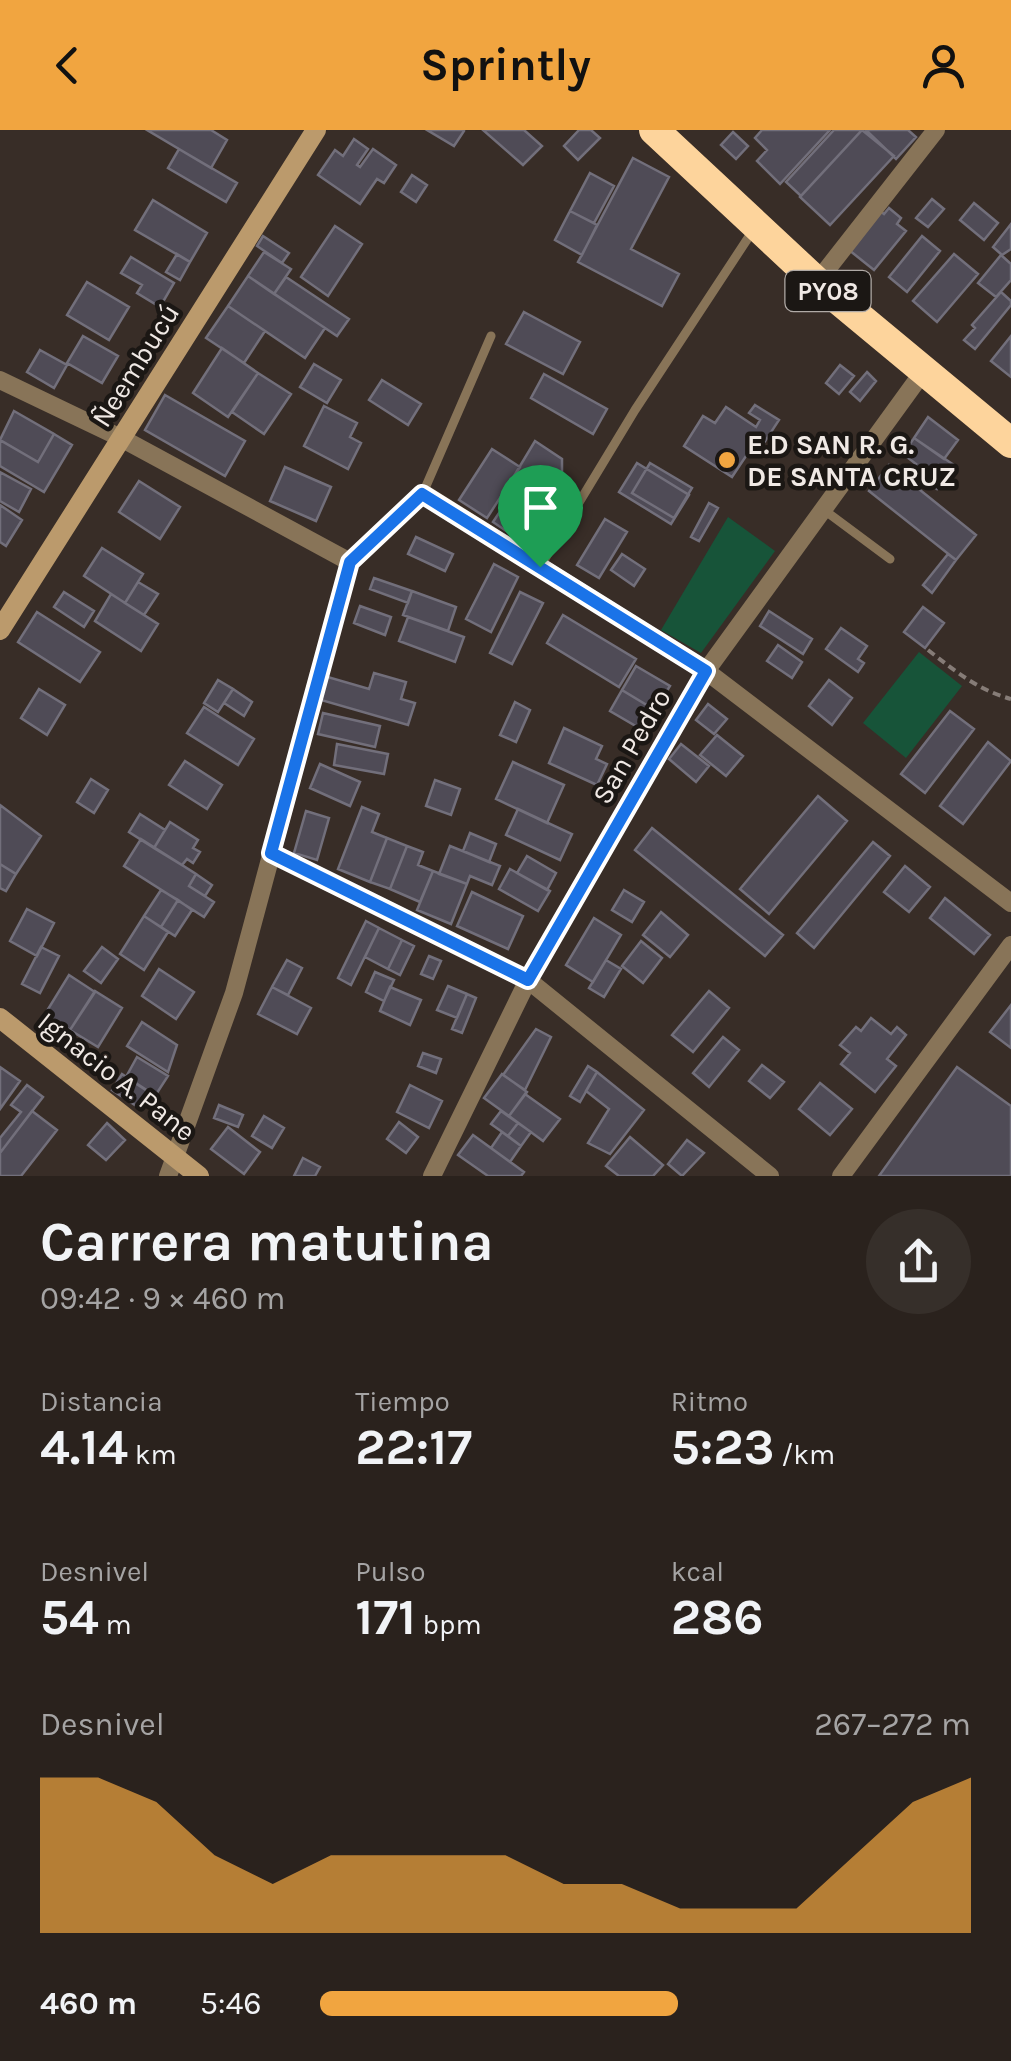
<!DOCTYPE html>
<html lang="es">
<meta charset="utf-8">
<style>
:root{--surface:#2a221d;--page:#362f2a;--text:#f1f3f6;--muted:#a5a4a4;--accent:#f1a540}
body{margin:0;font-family:Karla,sans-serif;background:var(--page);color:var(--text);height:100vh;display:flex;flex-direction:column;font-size:38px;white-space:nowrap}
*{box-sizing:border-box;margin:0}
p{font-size:32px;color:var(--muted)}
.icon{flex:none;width:55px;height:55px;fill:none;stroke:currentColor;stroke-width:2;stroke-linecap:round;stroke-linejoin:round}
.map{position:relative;height:1046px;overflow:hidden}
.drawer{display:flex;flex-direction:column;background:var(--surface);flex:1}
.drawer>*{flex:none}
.pin{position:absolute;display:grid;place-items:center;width:85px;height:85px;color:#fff;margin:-102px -42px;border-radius:50% 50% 50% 0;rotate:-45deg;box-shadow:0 0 10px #0007}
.pin .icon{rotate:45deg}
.round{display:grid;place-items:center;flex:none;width:105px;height:105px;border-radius:52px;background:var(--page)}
.headline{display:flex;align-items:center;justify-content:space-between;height:170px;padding:0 40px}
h1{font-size:55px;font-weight:700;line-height:75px}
.metrics{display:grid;grid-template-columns:repeat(3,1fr);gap:15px;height:170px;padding:10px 40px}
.metrics div{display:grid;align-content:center}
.metrics b{font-size:50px;font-weight:700}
.metrics small{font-size:28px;font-weight:400}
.metrics p{font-size:28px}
.chart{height:280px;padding:20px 40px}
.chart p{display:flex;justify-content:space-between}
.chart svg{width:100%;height:180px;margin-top:10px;fill:var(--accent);opacity:.7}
ul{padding:0 40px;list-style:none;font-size:32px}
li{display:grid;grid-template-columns:160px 120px 1fr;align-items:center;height:75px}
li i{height:25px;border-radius:12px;background:var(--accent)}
header{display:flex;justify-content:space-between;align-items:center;height:130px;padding:0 40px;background:var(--accent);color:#111;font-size:45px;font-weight:700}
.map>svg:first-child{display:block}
</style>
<header><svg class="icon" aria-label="back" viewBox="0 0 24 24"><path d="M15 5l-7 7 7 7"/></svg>Sprintly<svg class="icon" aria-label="person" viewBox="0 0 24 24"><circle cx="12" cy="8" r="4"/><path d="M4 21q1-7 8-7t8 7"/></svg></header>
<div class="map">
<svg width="1011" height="1046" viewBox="0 0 1011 1046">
<rect width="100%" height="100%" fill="#382d27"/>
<path fill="#175439" d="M728,387L775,421L701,523L661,500Z
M919,522L962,556L906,628L863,593Z"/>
<path fill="#4f4b56" stroke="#726f7b" stroke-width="2.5" d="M147,0H211L227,10L211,38Z
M427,0H463L464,1L454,16Z
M483,0H524L542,16L523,35Z
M579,0H591L600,8L578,30L564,16Z
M762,0H830L780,54L757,31L767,20L755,8Z
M834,0H862L801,66L786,52Z
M862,0L894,26L830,95L800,67Z
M866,0H908L916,7L896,29Z
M733,2L748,16L736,29L721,15Z
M354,9L368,19L357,35L360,37L373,19L396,35L384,53L377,49L360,74L318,45L335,20L343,26Z
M179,19L237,53L226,72L168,38Z
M633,28L669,47L631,119L679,144L662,176L578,132Z
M590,43L614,56L594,93L570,81Z
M412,45L427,55L416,72L401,62Z
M932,69L944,79L928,97L916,88Z
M153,70L207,103L190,132L135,100Z
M974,73L998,93L984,110L960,90Z
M889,78L901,88L897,94L906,101L874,140L849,120L880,81L884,84Z
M570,81L597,95L582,125L555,110Z
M1011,94V119L1002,125L993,117Z
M335,96L362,114L328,166L301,147Z
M263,106L289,123L282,133L257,116Z
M922,106L940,121L907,162L889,147Z
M264,122L291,139L274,164L248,146Z
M177,124L190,132L180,150L166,142Z
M954,124L978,144L937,192L913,171Z
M1001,125L1011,134V150L996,167L978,153Z
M131,127L174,153L160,177L137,163L142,155L121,143Z
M248,146L325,198L305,228L228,176Z
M286,147L349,189L337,206L274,164Z
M87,152L129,177L109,210L67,185Z
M1001,162L1011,171V175L975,219L964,210L975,198L972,195Z
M228,176L265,201L244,233L206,208Z
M524,182L580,212L563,244L506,214Z
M83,206L118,226L102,253L67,233Z
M1011,206V247L991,231Z
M222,218L258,243L228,287L193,263Z
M40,220L67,235L54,258L27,242Z
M314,234L341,250L327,273L300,257Z
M840,235L854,246L839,264L826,253Z
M867,242L876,251L860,271L850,262Z
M258,243L291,264L264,304L232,282Z
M544,244L607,279L593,304L531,268Z
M382,250L421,274L408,295L369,270Z
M165,265L245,311L225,346L145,300Z
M755,275L779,290L758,322L752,317L732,347L684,316L703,286L715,293L726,277L756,297L760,290L749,283Z
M324,276L357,293L350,307L361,313L348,339L304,316Z
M14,281L54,304L38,332L0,310Z
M928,287L958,310L944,329L914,308Z
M54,304L72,315L44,362L0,336V310L38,332Z
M914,308L954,335L937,359L910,341L916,334L903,324Z
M535,311L562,329V343L553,359L540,371L511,351Z
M492,319L520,337L487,388L459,370Z
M637,333L689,365L671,394L619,362Z
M650,333L692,358L674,388L632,363Z
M889,335L976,405L956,430L869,361Z
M285,337L331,357L316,391L270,371Z
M0,342L31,359L19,382L0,371Z
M139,351L180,377L160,409L119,382Z
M709,373L718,378L699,411L691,407Z
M505,374L533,393L521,411L493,392Z
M0,375L22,390L6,416L0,412Z
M605,389L627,402L599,448L577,435Z
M416,407L453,424L445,441L408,424Z
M102,418L143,444L125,473L84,446Z
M622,424L645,439L634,456L611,440Z
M948,424L956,430L932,463L923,455Z
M494,434L518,447L491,502L466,489Z
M374,448L412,461L408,473L370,459Z
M138,452L158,464L144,485L125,473Z
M412,461L456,477L448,501L403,485Z
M64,462L94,481L84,497L54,477Z
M520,462L543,473L512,534L490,523Z
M111,464L158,494L141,521L95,491Z
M360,476L391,487L385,505L354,493Z
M923,477L944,493L925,518L904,502Z
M769,481L812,509L803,524L760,496Z
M37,482L100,522L80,552L18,512Z
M563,485L636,529L619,557L547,513Z
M408,487L464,507L455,532L399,511Z
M841,498L867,516L858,529L864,533L858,542L826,519Z
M778,515L802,532L792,548L767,531Z
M636,536L670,556L655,580L622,560Z
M374,543L406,552L401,569L415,573L408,595L314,568L321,545L369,559Z
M218,550L233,559L218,582L204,573Z
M829,550L852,568L832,595L809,576Z
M39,559L65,575L47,605L21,588Z
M233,559L252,572L244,586L224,573Z
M622,560L658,582L646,602L610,581Z
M515,572L530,580L516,612L500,605Z
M708,574L727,589L714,604L696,590Z
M204,577L254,609L238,635L187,603Z
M950,581L974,599L925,663L901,644Z
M323,583L380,596L375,617L318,604Z
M564,598L602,616L596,629L607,634L597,655L549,633Z
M717,605L743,626L726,646L700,625Z
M988,612L1011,631L963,694L940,676Z
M337,614L388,624L384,644L334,635Z
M681,614L709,636L696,652L669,629Z
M185,631L222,655L207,679L169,655Z
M513,632L564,655L547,693L496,669Z
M320,634L360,652L350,676L310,658Z
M91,649L108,660L94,683L77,672Z
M435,650L460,659L451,685L426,676Z
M818,666L847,691L769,784L740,759Z
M0,675L41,706L16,744L0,734Z
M362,677L379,684L372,702L387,708L370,752L338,739Z
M518,679L572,704L560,730L506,705Z
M306,681L329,688L317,730L294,723Z
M140,684L165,700L154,718L129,702Z
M170,692L198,710L193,718L200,722L193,733L187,729L182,735L154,718Z
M652,698L783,805L765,826L635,720Z
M470,703L496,714L489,732L463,721Z
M387,708L407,716L390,759L370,752Z
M141,709L196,744L189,756L214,772L204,787L124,736Z
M873,712L890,726L814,818L797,803Z
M407,716L423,722L418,735L433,741L420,772L390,759Z
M450,716L500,736L492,755L470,746L467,754L439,744Z
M527,726L556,743L547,760L517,743Z
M0,734L16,744L6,761L0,758Z
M905,736L930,757L909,782L884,762Z
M510,739L550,761L538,781L499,759Z
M433,741L467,754L451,794L417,780Z
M196,744L212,755L205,766L189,756Z
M161,760L178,770L161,797L144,786Z
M624,760L644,772L632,792L612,780Z
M472,762L523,786L508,819L457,796Z
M945,768L990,805L974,824L930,788Z
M178,770L192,780L175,806L161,797Z
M27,779L54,793L37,826L10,811Z
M661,782L688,805L670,827L643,805Z
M144,786L168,802L144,840L120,824Z
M594,788L621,805L593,852L566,835Z
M366,791L379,798L351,855L338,848Z
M379,798L402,810L388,839L365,827Z
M402,810L414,816L400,845L388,839Z
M641,811L662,828L643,853L622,836Z
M41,817L59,826L40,863L22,854Z
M102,817L118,829L101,853L84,841Z
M429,826L441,831L433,849L421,844Z
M287,830L302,838L288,865L272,857Z
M606,830L621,839L604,867L589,858Z
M159,839L194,862L176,889L142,866Z
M375,842L394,850L384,871L366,862Z
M69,845L95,862L70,900L45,884Z
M448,856L467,864L457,888L437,880Z
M272,857L311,878L297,904L258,884Z
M390,857L421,870L410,895L380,881Z
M95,861L122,878L98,917L70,900Z
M709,861L729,878L693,922L672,905Z
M467,864L476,868L462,903L452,899Z
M1011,875V918L990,902Z
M871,888L891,904L897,897L906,905L887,929L896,936L875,962L841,934L850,923L840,915L856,897L861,901Z
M142,892L177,915L168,942L127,916Z
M536,899L551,907L525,960L503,945Z
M723,907L739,920L709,957L693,943Z
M423,923L441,929L436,943L418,936Z
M137,927L168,946L155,966L126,947Z
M762,935L784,952L770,968L749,951Z
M588,936L597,942L580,972L570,966Z
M0,937L20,951L0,979Z
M957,937L1011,976V1046H879Z
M597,942L644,980L610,1024L588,1013L609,979L586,961Z
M122,944L151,963L141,979L112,960Z
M502,944L527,962L509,986L484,968Z
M820,953L852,979L830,1005L799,979Z
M27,955L43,967L0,1023V1008L21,982L11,975Z
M410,955L442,971L429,998L397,982Z
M525,964L560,989L543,1011L509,986Z
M219,975L243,985L238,997L214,988Z
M32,981L57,1000L21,1046H0V1023Z
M501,981L518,993L508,1006L491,994Z
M264,986L284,998L272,1018L252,1006Z
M399,992L418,1007L406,1023L387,1009Z
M107,993L125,1010L106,1030L88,1015Z
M518,993L531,1002L521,1016L508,1006Z
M228,997L260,1022L244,1044L211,1019Z
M502,1002L521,1016L510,1032L491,1018Z
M473,1005L524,1042L521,1046H488L458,1025Z
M630,1007L663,1035L653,1046H619L606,1036Z
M687,1010L704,1023L682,1046L668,1034Z
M303,1028L320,1037L315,1046H294Z"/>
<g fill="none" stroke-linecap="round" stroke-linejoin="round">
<path stroke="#867c77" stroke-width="4" stroke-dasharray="8 5" stroke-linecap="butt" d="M928,520C955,541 978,560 1011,569"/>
<path stroke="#887458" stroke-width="9" d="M423,363L491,206
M824,380L890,429
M540,437L635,280L752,102"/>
<path stroke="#887458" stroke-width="18" d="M817,152L936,0
M0,250L121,308L350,432
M350,432L423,363L706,541L1011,773
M271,723L528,850L770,1046
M168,1046L234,863L350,432
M432,1046L528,850L706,541L923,242
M841,1046L1011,815"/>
<path stroke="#bb9a6c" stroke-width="20" d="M0,500L316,0
M0,888L199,1046"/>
<path stroke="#fdd49c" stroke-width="30" d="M654,0L817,152L1011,313"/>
</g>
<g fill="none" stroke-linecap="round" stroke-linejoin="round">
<defs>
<path id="route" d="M422,364L706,541L528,850L271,723L350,432Z"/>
</defs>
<use href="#route" stroke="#fff" stroke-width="20"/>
<use href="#route" stroke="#1a73e8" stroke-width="12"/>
</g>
<circle fill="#f1a540" stroke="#1b1714" stroke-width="4" cx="727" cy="330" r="10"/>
<g text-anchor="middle" stroke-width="9" stroke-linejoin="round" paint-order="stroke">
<rect fill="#1b1714" stroke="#b0aaa6" stroke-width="2.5" x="785.5" y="141" width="85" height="40" rx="8"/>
<g font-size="25" font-weight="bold" fill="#f0e9e5">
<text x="828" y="170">PY08</text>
</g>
<g font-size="28" fill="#f0e9e5" stroke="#1b1714">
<text transform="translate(135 235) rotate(-58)" y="10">Ñeembucú</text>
<text transform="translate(631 616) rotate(-60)" y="10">San Pedro</text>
<text transform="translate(117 946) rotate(38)" y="10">Ignacio A. Pane</text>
</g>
<g font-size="28" font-weight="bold" fill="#f0e9e5" stroke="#1b1714" text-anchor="start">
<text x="747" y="324">E.D SAN R. G.<tspan x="747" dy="32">DE SANTA CRUZ</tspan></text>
</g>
</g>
</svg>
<div class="pin" style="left:540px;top:437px;background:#1e9e55"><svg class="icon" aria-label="arrive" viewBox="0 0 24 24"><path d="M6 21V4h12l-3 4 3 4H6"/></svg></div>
</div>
<section class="drawer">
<div class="headline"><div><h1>Carrera matutina</h1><p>09:42 · 9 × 460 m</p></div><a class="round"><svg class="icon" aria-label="share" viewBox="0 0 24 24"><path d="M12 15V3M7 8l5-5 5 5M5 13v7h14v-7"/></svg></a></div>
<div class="metrics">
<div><p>Distancia</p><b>4.14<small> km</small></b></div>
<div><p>Tiempo</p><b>22:17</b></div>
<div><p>Ritmo</p><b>5:23<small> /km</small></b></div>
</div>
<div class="metrics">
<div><p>Desnivel</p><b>54<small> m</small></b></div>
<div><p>Pulso</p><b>171<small> bpm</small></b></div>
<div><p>kcal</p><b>286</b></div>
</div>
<div class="chart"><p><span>Desnivel</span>267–272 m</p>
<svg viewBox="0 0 160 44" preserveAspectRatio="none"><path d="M0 44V6L10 6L20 12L30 25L40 32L50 25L60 25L70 25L80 25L90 32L100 32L110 38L120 38L130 38L140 25L150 12L160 6V44z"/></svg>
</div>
<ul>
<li><b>460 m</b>5:46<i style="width:55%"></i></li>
</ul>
</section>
